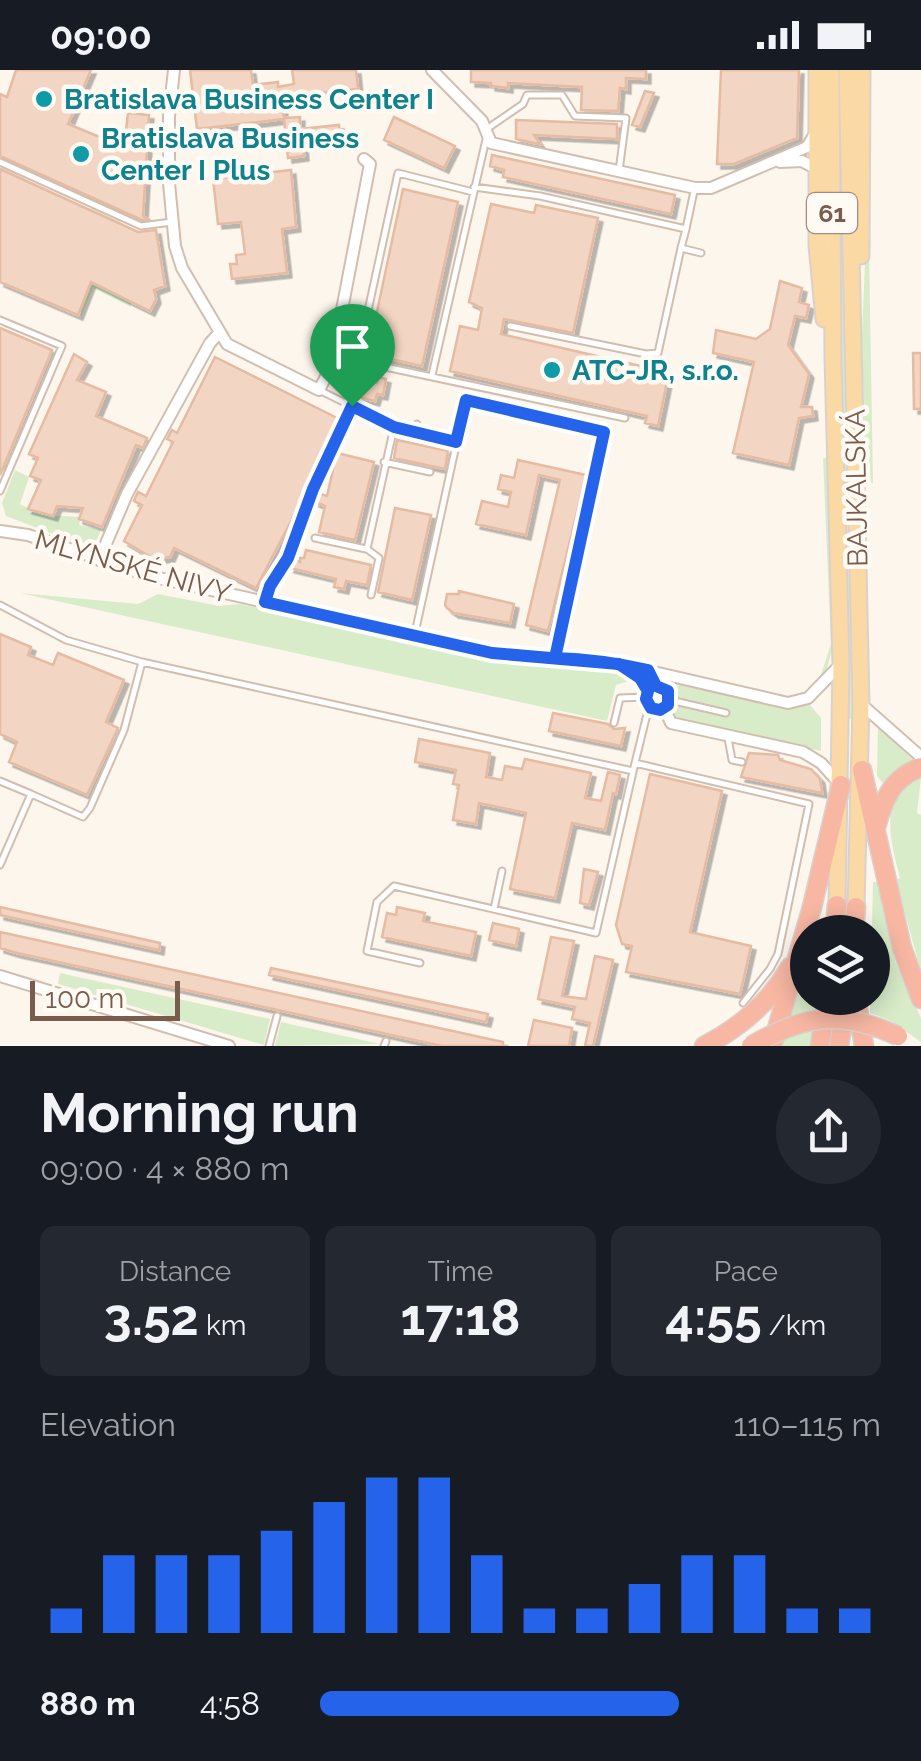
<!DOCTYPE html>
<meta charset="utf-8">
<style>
:root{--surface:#171b24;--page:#242831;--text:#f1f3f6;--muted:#9ea1a6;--accent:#2563eb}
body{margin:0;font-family:Raleway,sans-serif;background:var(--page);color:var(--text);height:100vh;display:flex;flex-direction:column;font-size:38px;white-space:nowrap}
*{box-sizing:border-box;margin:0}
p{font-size:32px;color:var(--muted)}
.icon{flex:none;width:55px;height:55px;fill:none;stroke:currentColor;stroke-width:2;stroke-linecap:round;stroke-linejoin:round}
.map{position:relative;height:976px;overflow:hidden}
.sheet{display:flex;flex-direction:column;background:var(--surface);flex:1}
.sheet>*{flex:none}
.buttons{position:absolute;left:790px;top:845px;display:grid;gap:20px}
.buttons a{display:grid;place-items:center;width:100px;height:100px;border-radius:50%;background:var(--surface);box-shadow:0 5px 25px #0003;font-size:50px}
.scale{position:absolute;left:30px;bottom:25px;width:150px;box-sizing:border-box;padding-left:10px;border:5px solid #7a5c4d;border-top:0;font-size:28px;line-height:35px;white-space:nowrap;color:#7a5c4d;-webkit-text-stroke:8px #fffaf3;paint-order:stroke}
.pin{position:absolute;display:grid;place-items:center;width:85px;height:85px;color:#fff;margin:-102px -42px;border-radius:50% 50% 50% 0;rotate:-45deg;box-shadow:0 0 10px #0007}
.pin .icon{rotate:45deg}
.round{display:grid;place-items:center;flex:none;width:105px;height:105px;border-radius:52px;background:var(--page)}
.overview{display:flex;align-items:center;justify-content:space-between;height:170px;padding:0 40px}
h1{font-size:55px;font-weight:700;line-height:75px}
.stats{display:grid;grid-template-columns:repeat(3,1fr);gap:15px;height:170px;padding:10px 40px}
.stats div{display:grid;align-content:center;border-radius:15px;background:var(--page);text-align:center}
.stats b{font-size:50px;font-weight:700}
.stats small{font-size:28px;font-weight:400}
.stats p{font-size:28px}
.chart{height:280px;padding:20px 40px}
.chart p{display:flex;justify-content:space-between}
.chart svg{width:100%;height:180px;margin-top:10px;stroke:var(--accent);stroke-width:6}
ul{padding:0 40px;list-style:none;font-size:32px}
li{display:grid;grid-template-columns:160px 120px 1fr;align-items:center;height:75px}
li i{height:25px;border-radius:12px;background:var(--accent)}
.status{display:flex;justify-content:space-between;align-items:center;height:70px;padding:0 50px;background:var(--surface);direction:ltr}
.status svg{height:28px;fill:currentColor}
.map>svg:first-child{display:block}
</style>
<div class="status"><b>09:00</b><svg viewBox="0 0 49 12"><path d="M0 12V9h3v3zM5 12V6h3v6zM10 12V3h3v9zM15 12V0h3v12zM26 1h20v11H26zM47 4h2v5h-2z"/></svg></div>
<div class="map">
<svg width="921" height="976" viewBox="0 0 921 976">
<defs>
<filter id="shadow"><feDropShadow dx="4.5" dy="4.5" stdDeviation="0" flood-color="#0004"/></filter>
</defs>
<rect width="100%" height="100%" fill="#fdf6ec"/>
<path fill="#d8ecc9" d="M2,84L126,130L119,158L131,237L93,218L81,247V213L91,137L49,119L48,114L0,103Z
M868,120L873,414L865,404L862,265Z
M838,204H843L853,650L848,648Z
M829,386L835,569L827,599L818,614L831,574L823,389Z
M15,400L29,407L20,434L42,445L81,447L79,455L101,460L94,476L89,478L6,446L2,433Z
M20,523L138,534L158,524L219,536L238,534C336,552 434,588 535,593C563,595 611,588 632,610L616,615L607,651Z
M680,615L787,638L809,634L821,648V681L674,649L671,640L675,617Z
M878,657L916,693L886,717L877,706Z
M921,708L917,743L921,745V902L896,810L900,808C891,773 876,724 921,708Z
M873,812H877L895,891L921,948V972L891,951L870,943Z
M807,880L808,928H819L813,976H781Z
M60,903L270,949L264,975L58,914Z
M281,952L380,974L275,976Z"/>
<path fill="#f3d5c3" stroke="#e6bba3" stroke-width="2.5" filter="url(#shadow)" d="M16,0H91L68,54L124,77L128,43L149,45L143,146L148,149L142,150L0,86V24L7,27Z
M190,0H251L253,15L278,12V17L294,14L292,0H356L358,19L281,27L284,48L300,47V59L339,55L340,70L303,74L304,86L288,88L284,49L197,59Z
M471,0H646V9L626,8V19L620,18L618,41L581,40L582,17L508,13V18L491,16V13L471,12Z
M721,0H799L797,68L734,94H717Z
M645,21L654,23L640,57L632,55Z
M394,47L455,76L444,98L384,70Z
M516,50L617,54V69L534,65L540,74L534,73L516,69Z
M492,85L675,125L671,144L503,107L504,100L490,96Z
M0,99L138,162L156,160L165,216L154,220L156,229L150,241L91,212L78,245L0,212Z
M291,100L296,157L282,159L287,203L232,209L230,194H237L236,185L245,184L241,152L218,154L213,109Z
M403,119L458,132L422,296L368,284Z
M491,134L534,143L536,135L598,148L573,263L504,249L501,264L645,297L642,307L667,312L658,356L645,353L647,346L450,301L460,256L478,260L482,238L469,232Z
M780,211L802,218L799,232L809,235L806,248L795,246L788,275L809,304L801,337H812L813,346L799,348L789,395L733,383L754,292L713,283L716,260L756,269L770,259Z
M0,258L52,280L0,405Z
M913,283H921V339H914Z
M74,284L87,292L77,310L106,322L96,346L147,368L143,378L136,375L102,457L79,449L83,438L57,436L53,446L28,439L41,410L30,406L38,388L29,384Z
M215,287L339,349L303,428L256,518L174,478L170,487L154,489L124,471L142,435L134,431L135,428L138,422L146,426L173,372L167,369L172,360L177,363Z
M378,307L386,309L383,325L377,324L375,331L358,327L361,309L377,313Z
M397,370L448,381L445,399L394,388Z
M337,383L374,392L355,470L319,462L325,436L315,432L318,423L327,426Z
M518,390L586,405L548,561L526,555L560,410L539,405L526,465L476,454L482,431L508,437L511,422L498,419L501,405L514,408Z
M395,438L431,445L412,530L378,522Z
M306,480L371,495L367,515L346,511L344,519L334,517L336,509L290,498L294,489L300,492V488H304Z
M459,521L514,534L510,553L454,543L447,538L445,535L447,524H459Z
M0,564L31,577L28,585L53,595L58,583L124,610L106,652L118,658L87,725L9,692L17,672L0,664Z
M553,643L608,654L614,659L625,658L621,676L549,661Z
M419,669L490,683L486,707L502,710L505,696L522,699L525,689L591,703L585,728L601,731L608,702L620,705L616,724L613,723L605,760L572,753L555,828L510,819L526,743L479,733L476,754L453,750L459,715L453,714L456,700L415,692Z
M749,683L778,685L780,690L811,699L820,709L822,723L741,707Z
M650,704L722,721L690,862L751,876L740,924L626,902L632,876L622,874L616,855Z
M584,799L598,802L589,835L580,833Z
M0,837L160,873L159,880L0,845Z
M397,837L425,843L423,851L476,862L471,886L382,867L387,843L396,845Z
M493,853L519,859L516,876L489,870Z
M0,862L503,972V976H442L17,883L0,878Z
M551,867L574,871L562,926L586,929L595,886L613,890L593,976H585L590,953L572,949L575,937L538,929Z
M271,898L488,944L486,952L269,905Z
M534,950L572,958L569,976H528Z"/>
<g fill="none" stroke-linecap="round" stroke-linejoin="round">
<defs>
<path id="lane" d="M488,58L523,34L527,25H562L575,46L626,48L619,101
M0,92L141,156L172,152
M474,117L540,126L686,159L694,121
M473,122L398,103L357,291L625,348
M686,159L681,178L701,183
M0,250L62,276L0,421
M510,256L646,284L658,283L681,178
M432,305L487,65
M319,320L394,357L455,373
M413,363L417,354
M384,392L430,402
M315,468L366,479
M371,525L379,488L367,479L394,357
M265,532L288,488L313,419L352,335
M0,535L66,570L142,592L124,660L90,738L83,747L31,724L0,795
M415,563L466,330L604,362L556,585
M142,592L633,701
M670,630L726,643
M649,636L635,693L809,734L778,884L770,899L743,933
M614,653L620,628L646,627
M728,668L732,690L742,692
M0,711L31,724
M494,839L502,801
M420,893L367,881L377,832L394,816L596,863L635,693
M269,976L277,946
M384,976L386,971"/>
<path id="street" d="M174,0L169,46V113L175,176L182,198L227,274L319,320L331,297L370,94L364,89
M432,0L482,51L491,73L695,118H711L807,77L815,64
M780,92L802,91L819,100
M0,461L28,465L150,506L468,578L619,594L788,633L808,628L840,595
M99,490L127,424L210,273L220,262
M624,597L640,608L648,621
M646 628a12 12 0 1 1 24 0a12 12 0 1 1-24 0Z
M861,634L921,687
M664,638L671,653L803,682L821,693L839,713
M0,906L229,976"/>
<path id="primary" d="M817,0V175L824,249
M831,0L833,287L841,594L837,835
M847,0L861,634L856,837
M861,186L862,0"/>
<path id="highway" d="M862,700L902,878L921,929
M876,757C884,728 892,708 921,697
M835,862L837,835
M854,862L856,837
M856,928L864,976
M704,976C739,958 770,932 790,897
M772,976L812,837L841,715
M820,976L827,928
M839,976L845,937"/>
</defs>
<use href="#lane" stroke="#d1beb0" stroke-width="9"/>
<use href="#street" stroke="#d1beb0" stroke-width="14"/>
<use href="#primary" stroke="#dad1cd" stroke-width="19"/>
<use href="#highway" stroke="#dad1cd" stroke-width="21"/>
<use href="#lane" stroke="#fff" stroke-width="5"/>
<use href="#street" stroke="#fff" stroke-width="10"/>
<use href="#primary" stroke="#fbd9a5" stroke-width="15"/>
<use href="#highway" stroke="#f7b7a3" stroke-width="18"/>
<defs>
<path id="highway-bridge" d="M751,976C805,944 842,940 898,966"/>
</defs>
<use href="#highway-bridge" stroke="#dad1cd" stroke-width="21" stroke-linecap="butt"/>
<use href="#highway-bridge" stroke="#f7b7a3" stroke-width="18"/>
</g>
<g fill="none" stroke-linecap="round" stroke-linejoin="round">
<defs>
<path id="route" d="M352,336L313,419L288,488L270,516L265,532L492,583L619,594L640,608L648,621L646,629L651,638L660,640L668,635V621L656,616L648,600C617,593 587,589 555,588L604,362L466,330L456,372L394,357L352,336"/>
</defs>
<use href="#route" stroke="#fff" stroke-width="20"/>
<use href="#route" stroke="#2563eb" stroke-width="12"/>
</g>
<g fill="#0f9aa8" stroke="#fffaf3" stroke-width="4">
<circle cx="44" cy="29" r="10"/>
<circle cx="81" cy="84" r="10"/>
<circle cx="552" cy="300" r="10"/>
</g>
<g text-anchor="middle" stroke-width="9" stroke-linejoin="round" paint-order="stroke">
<rect fill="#fffaf3" stroke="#a28b7f" stroke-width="2.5" x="807" y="123" width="50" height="40" rx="8"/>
<g font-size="25" font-weight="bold" fill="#7a5c4d">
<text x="832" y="152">61</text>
</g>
<g font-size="28" font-weight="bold" fill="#0d838f" stroke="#fffaf3" text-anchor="start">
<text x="64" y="39">Bratislava Business Center I</text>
<text x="101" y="78">Bratislava Business<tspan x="101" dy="32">Center I Plus</tspan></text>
<text x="572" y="310">ATC-JR, s.r.o.</text>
</g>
<g font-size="28" fill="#7a5c4d" stroke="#fffaf3">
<text transform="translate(856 418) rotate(-91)" y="10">BAJKALSKÁ</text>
<text transform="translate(133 496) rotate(16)" y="10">MLYNSKÉ NIVY</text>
</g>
</g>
</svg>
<div class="buttons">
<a><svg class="icon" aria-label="layers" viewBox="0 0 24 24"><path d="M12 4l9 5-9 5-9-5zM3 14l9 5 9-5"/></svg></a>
</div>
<div class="scale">100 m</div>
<div class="pin" style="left:352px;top:336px;background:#1e9e55"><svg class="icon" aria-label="arrive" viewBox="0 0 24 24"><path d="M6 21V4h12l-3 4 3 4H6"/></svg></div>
</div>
<section class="sheet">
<div class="overview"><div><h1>Morning run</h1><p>09:00 · 4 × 880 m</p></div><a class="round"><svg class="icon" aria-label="share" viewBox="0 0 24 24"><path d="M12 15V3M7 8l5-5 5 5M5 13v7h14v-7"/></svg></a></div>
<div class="stats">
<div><p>Distance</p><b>3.52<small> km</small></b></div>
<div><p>Time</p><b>17:18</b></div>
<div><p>Pace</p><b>4:55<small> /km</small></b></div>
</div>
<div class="chart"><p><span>Elevation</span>110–115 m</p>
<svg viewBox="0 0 160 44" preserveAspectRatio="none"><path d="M5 44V38M15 44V25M25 44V25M35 44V25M45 44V19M55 44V12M65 44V6M75 44V6M85 44V25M95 44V38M105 44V38M115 44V32M125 44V25M135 44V25M145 44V38M155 44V38"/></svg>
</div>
<ul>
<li><b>880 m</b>4:58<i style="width:64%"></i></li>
</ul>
</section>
